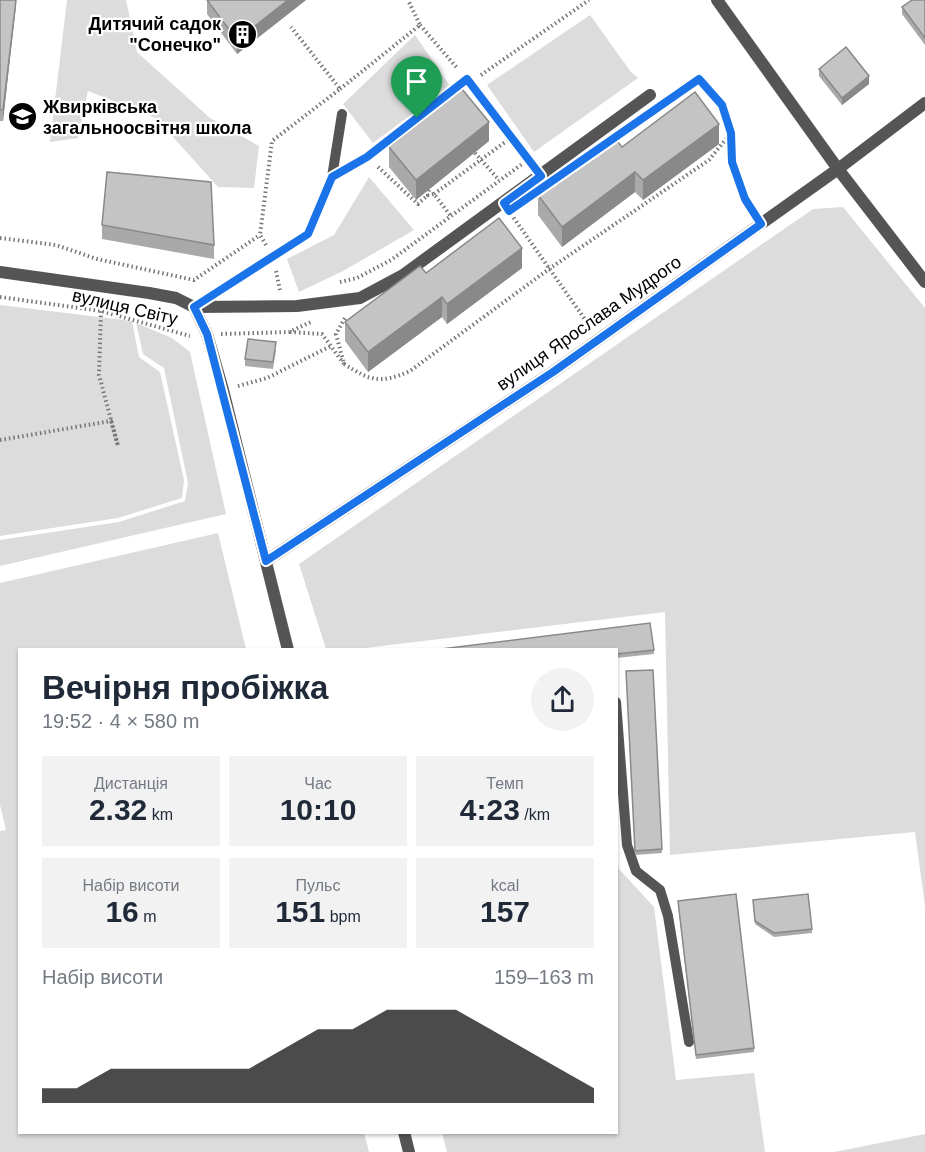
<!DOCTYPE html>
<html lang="uk">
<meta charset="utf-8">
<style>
:root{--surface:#fff;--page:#f2f2f3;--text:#1f2937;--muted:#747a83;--accent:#000}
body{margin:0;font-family:Helvetica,sans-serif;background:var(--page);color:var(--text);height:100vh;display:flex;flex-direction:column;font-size:22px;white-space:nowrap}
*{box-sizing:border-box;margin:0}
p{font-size:20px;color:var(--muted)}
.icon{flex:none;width:33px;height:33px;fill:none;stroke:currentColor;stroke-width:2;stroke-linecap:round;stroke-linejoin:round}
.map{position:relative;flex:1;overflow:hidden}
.side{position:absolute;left:18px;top:648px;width:600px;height:486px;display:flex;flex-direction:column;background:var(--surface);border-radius:0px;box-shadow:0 2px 4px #0004}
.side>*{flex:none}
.pin{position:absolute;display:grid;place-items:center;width:51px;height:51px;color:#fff;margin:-62px -26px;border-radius:50% 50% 50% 0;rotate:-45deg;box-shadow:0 0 6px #0007}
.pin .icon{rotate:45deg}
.round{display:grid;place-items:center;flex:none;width:63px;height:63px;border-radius:32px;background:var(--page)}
.head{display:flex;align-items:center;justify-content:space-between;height:102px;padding:0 24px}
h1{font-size:33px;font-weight:600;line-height:45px}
.metrics{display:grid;grid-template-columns:repeat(3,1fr);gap:9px;height:102px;padding:6px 24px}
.metrics div{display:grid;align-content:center;border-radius:0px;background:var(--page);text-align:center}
.metrics b{font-size:30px;font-weight:600}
.metrics small{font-size:16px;font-weight:400}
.metrics p{font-size:16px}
.chart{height:168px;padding:12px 24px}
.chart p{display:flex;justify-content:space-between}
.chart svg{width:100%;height:108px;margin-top:6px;fill:var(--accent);opacity:.7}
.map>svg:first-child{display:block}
</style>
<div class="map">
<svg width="925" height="1152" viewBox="0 0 925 1152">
<rect width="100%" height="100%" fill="#fff"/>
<path fill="#dcdcdc" d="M67,0H126L137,52L210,118L259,146L254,188L218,187L156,118L88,91L78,138L50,142Z
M590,15L631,72L638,78L534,152L487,85Z
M415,35L450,86L373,143L343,104Z
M369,177L414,230L343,271L299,292L287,259L334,235Z
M843,207L925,308V906L915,832L670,855L665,612L357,649H326L299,564L813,209Z
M0,305L132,321L139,357L160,372L184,480L182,498L118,518L0,536Z
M136,323L172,338L190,352L226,514L0,566V540L119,522L185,501L188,483L164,368L143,354Z
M218,533L246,649L20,650V1132L364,1133L369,1152H0V831L6,830L0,805V583Z
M617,858L619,869L654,907L676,1080L754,1073L765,1152H447L442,1133L616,1132Z
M925,1134V1152H834Z"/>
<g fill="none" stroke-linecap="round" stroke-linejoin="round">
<path stroke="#777" stroke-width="4" stroke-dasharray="1.5 3" stroke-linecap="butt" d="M420,25L458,69
M481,75L589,0
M340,89L420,25L408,0
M477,90L530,161
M663,104L699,79L722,105L731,133L732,162L745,199L753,211
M475,153L499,180
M378,167L418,204L428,195
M429,190L428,195L434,194L450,215
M434,194L512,137
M511,214L591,328
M0,238L56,245L97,259L194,280L260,235
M266,245L260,235L272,141L340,89L291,27
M276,271L280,290
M340,282L357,278L391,260L529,159
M0,297L101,311L190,336
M290,332L322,334L344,364L336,334L346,316
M221,334L289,332L313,321
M344,364C371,381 380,384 410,371L549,269L709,160L731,133
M238,386L267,378L331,346
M0,440L111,421L118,446L99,375L101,311"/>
<path stroke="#555" stroke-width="10" d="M332,177L367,157L467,79
M194,307L308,234L332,177L342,114
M616,702L627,845L636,871L660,890L668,916L689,1042"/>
<path stroke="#555" stroke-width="12" d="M717,0L838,169L925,282
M0,272L149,293L176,298L194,307L207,334L223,390L288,650
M194,307L297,306L360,298L403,275L650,95
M266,561L553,372L838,169L925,103
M404,1132L409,1152"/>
</g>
<path fill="#a9a9a9" d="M0,0H16L3,121H0Z
M207,0H306L237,54L207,14Z
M925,0V45L902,14V7Z
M819,69L869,84L842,105L819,76Z
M489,141L416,200L389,167V147Z
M719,144L643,200L635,192L562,247L538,215V195L622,147Z
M102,225L214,245V259L102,239Z
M522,268L447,324L442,317L368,372L345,341V322L426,273Z
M276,350L273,369L245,366V359Z
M616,650H654V654L616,658Z
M653,670L662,853L635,855L626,671Z
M678,904L754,1048V1052L696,1059Z
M753,904L812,929V933L774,937L755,924Z"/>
<path fill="#898989" d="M16,0V6L3,121V110Z
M288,0H306L237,54V40Z
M869,76V84L842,105V98Z
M489,122V141L416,200V180Z
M719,124V144L643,200V180Z
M635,172V192L562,247V227Z
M522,248V268L447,324V304Z
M442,297V317L368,372V352Z"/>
<path fill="#c4c4c4" stroke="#898989" stroke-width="1.5" d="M0,0H16L3,110H0Z
M207,0H288L237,40Z
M912,0H925V38L902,7Z
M846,47L869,76L842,98L819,69Z
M462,89L489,122L416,180L389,147Z
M695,92L719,124L643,180L635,172L562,227L538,195L614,137L622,147Z
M107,172L211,182L214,245L102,225Z
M499,218L522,248L447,304L442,297L368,352L345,322L420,266L426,273Z
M248,339L276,342L273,362L245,359Z
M650,623L654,650L616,654V650H433Z
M653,670L662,849L635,851L626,671Z
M736,894L754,1048L696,1055L678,901Z
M808,894L812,929L774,933L755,921L753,900Z"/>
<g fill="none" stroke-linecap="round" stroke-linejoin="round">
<defs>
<path id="route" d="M467,79L541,176L504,203L509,211L699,79L722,105L731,133L732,162L745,199L761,224L553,372L266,561L207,334L194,307L308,234L332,177L367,157Z"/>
</defs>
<use href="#route" stroke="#fff" stroke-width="12"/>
<use href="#route" stroke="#1a73e8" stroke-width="8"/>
</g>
<defs>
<symbol id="building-disc" viewBox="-11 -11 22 22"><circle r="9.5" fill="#000" stroke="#fff"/><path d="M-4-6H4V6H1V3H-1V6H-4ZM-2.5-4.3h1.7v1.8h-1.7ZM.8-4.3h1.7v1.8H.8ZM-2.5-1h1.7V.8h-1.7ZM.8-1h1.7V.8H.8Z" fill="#fff"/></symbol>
<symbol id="school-disc" viewBox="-11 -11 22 22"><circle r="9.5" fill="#000" stroke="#fff"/><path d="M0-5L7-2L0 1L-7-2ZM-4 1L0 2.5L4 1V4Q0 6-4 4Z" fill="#fff"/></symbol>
</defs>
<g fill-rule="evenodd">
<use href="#building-disc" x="226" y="18" width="33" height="33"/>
<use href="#school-disc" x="6" y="100" width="33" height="33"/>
</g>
<g text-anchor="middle" stroke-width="4.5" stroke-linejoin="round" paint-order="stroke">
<g font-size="18" font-weight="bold" fill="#000" stroke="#fff" text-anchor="end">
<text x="221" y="30">Дитячий садок<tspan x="221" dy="21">"Сонечко"</tspan></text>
<text x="43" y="113" text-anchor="start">Жвирківська<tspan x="43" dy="21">загальноосвітня школа</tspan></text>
</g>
<g font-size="18" fill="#000" stroke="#fff">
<text transform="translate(125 307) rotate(13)" y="6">вулиця Світу</text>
<text transform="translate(589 323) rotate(-35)" y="6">вулиця Ярослава Мудрого</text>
</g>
</g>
</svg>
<div class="pin" style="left:417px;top:118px;background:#1e9e55"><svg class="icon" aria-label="arrive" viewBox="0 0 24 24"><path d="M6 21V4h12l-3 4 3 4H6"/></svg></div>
<section class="side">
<div class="head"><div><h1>Вечірня пробіжка</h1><p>19:52 · 4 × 580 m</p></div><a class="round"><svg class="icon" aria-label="share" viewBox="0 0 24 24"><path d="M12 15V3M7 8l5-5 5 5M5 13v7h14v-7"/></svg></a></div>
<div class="metrics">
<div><p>Дистанція</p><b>2.32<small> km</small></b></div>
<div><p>Час</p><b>10:10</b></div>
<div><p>Темп</p><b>4:23<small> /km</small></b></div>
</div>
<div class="metrics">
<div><p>Набір висоти</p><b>16<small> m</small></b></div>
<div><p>Пульс</p><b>151<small> bpm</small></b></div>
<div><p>kcal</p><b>157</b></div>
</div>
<div class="chart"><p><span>Набір висоти</span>159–163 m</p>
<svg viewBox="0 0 160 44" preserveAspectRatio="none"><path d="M0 44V38L10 38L20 30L30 30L40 30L50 30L60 30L70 22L80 14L90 14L100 6L110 6L120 6L130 14L140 22L150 30L160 38V44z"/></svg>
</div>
</section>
</div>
